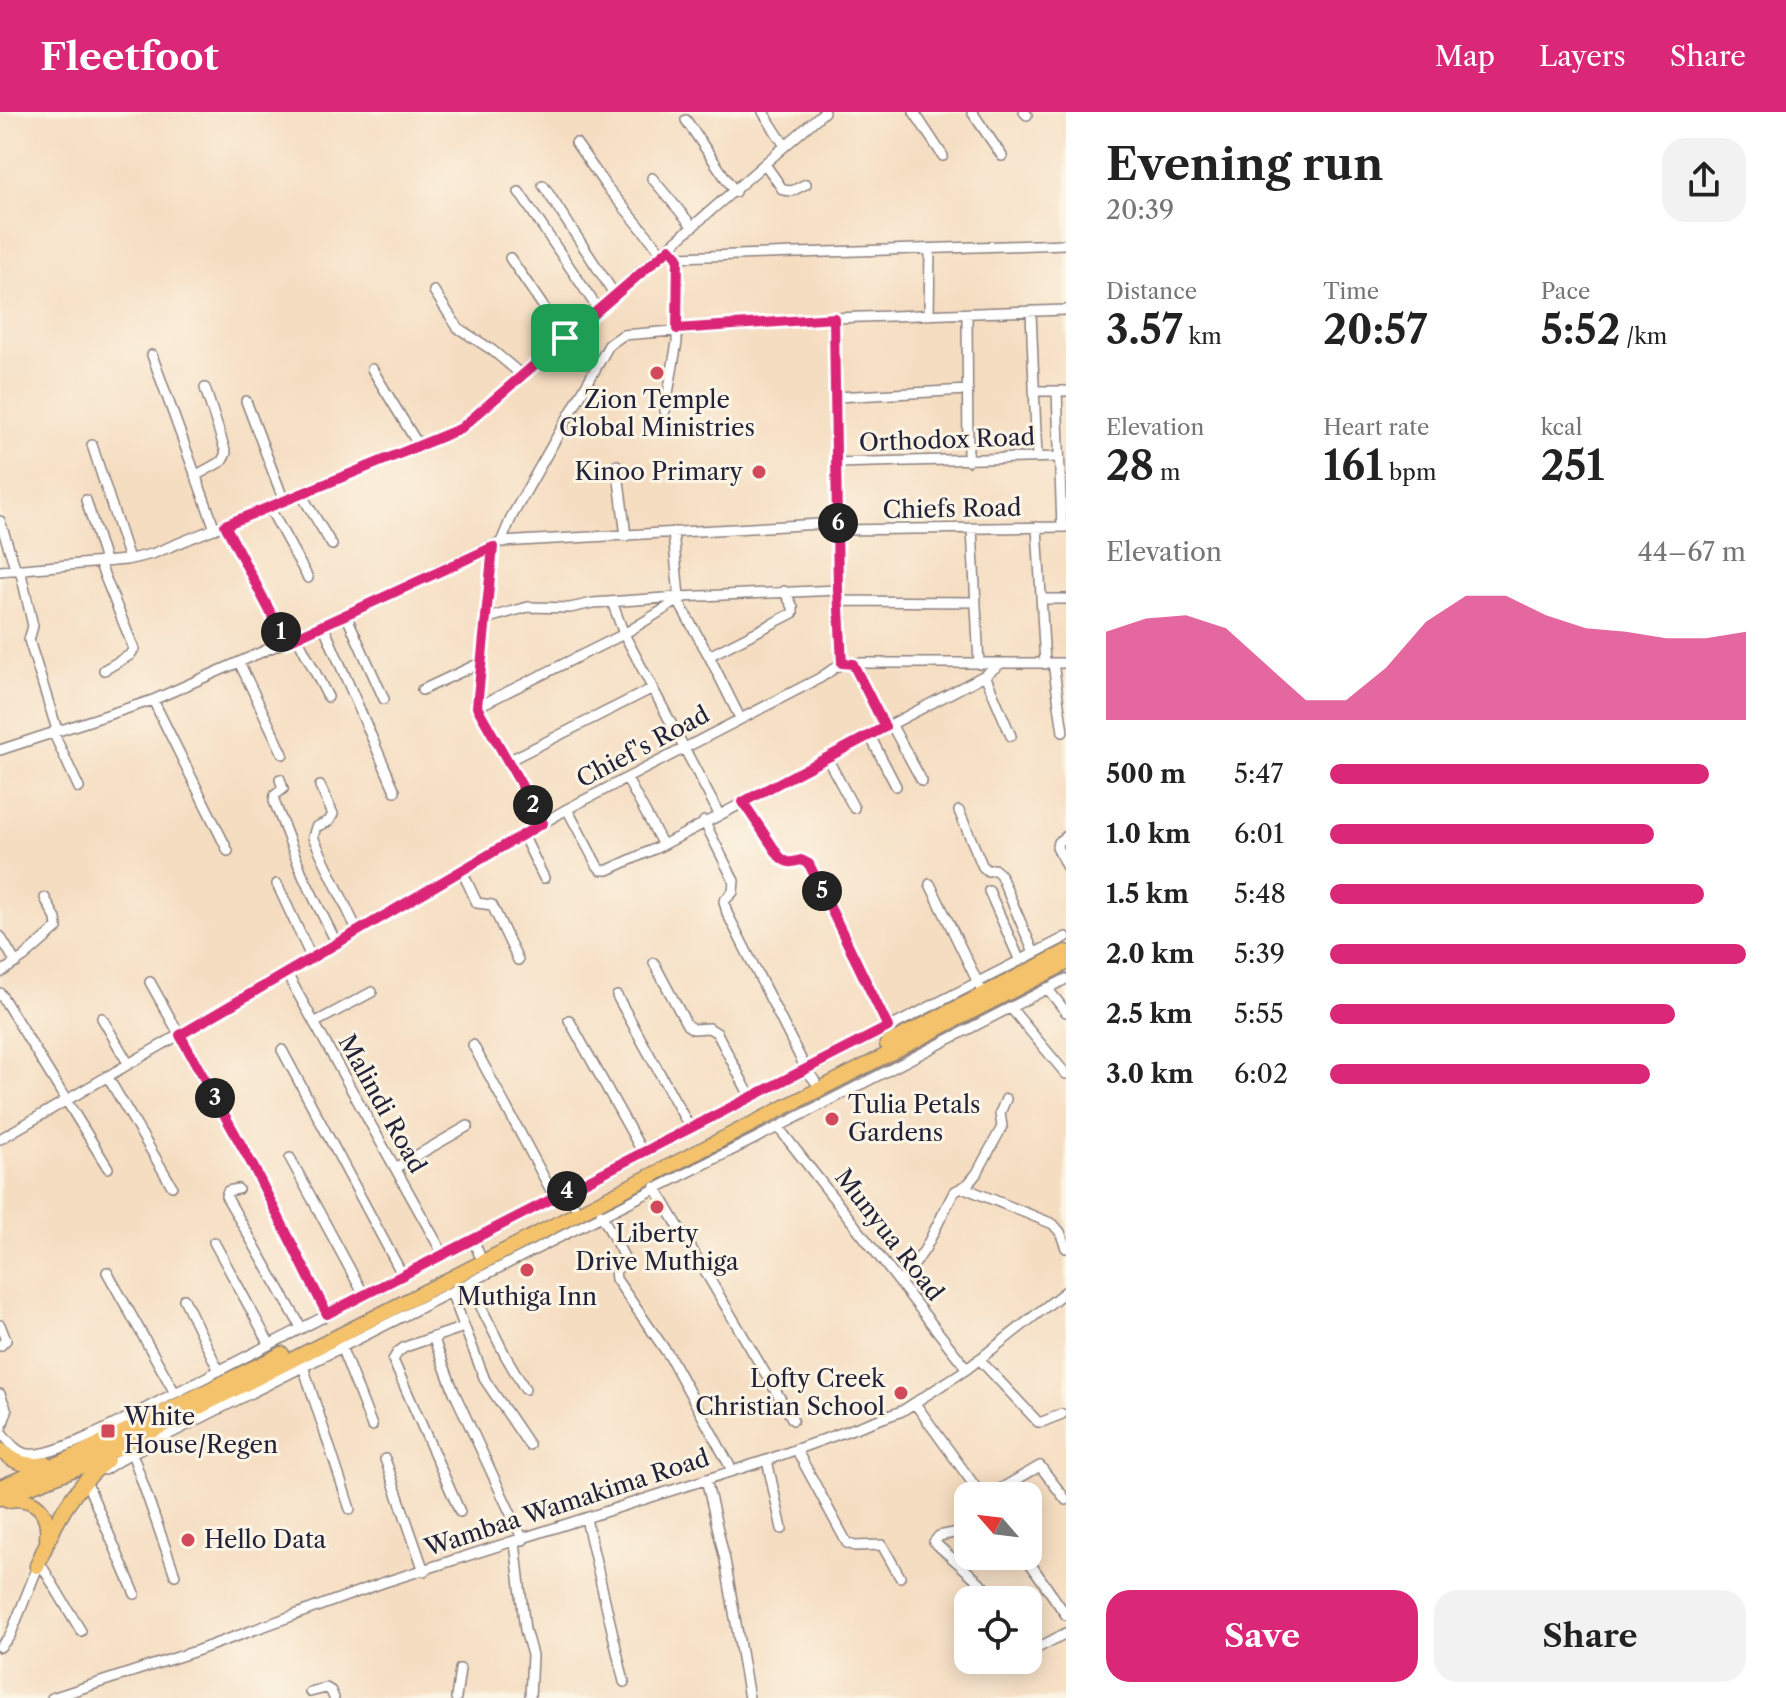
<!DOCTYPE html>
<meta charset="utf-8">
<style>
:root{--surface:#fff;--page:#f2f2f2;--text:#222;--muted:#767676;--accent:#db2777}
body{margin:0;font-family:"Libre Caslon Text",serif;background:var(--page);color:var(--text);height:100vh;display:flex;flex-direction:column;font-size:30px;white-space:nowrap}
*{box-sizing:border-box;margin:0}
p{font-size:26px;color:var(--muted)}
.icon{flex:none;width:44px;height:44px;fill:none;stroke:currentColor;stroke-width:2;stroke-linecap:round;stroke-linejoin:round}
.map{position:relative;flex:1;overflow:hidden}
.sheet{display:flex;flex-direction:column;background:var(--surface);width:720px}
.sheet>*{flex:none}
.needle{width:52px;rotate:298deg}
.controls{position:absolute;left:954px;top:1370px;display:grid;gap:16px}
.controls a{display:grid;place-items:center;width:88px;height:88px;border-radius:16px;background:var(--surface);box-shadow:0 4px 20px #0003;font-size:40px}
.pin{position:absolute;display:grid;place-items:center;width:68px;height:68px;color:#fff;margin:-34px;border-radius:16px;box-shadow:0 4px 12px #0006}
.km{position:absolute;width:40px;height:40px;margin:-20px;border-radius:50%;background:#222;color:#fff;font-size:22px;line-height:40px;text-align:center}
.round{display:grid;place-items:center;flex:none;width:84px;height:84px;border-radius:24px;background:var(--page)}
.overview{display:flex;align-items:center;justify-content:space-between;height:136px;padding:0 40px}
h1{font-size:44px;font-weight:700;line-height:60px}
.stats{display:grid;grid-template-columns:repeat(3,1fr);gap:12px;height:136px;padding:8px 40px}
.stats div{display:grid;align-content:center}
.stats b{font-size:40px;font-weight:700}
.stats small{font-size:22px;font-weight:400}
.stats p{font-size:22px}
.chart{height:224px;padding:16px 40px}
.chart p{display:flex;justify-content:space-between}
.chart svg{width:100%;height:144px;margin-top:8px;fill:var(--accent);opacity:.7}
.cta{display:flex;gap:16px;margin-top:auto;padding:16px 40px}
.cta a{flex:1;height:92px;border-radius:24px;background:var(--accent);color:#fff;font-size:32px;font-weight:700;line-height:92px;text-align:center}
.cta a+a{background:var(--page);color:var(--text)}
ul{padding:0 40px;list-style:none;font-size:26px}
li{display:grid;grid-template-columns:128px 96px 1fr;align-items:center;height:60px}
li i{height:20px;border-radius:10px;background:var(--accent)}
header{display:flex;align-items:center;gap:48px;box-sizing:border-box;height:112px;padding:0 40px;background:var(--accent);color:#fff}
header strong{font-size:38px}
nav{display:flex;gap:44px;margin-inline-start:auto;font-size:28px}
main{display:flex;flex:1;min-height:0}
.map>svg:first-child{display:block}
</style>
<header>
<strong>Fleetfoot</strong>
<nav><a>Map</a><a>Layers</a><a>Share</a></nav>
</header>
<main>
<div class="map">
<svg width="1066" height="1586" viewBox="0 0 1066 1586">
<rect width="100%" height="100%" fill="#fcf5e5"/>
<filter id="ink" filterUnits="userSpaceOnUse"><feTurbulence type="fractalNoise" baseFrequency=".0125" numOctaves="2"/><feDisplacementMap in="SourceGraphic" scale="16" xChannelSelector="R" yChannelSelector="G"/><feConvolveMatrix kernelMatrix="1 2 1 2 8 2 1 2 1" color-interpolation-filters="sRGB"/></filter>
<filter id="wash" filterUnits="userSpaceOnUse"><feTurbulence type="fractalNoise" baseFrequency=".006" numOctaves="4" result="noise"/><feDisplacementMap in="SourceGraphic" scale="32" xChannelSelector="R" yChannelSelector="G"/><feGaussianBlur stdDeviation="1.8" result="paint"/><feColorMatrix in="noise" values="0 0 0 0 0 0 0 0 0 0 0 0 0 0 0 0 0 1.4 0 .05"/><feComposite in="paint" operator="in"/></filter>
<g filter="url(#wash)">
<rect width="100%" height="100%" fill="#f5ddc1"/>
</g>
<g filter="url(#ink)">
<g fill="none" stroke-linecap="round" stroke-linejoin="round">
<defs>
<path id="minor" d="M763,0L785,34
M914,0L943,44
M972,0L1002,44
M1024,0L1027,3
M686,8L735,80
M576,31L606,74L663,142
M765,52L783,78L792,79L806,72
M652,66L693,115
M543,73L615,183
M519,80L598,197
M670,136L678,145L1066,132
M510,146L565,226
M434,179L458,216L492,238L523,264
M1031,200L1037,346
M929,203L930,137
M967,203L968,349
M152,243L215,417
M372,257L419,334
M1034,279H1066
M1057,279L1062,415
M836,285L968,278
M246,289L284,389
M665,299L677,230L678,145
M92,333L129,447
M836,351L1059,345
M617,353L626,424
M195,364L222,349L226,341L205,276
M301,382L332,433
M86,388L105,449
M269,395L308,466
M0,409L16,458
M225,413L286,530
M1037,415L1045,552
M972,417L979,552
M838,418L1066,415
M673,420L679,485
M501,430L512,404L609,233L623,223L834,206L1066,198
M493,435L477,595L543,711
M99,450L134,537L130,543L104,558
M20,457L33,514L29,528L57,618
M0,459L126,448L152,442L460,317L824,0
M1041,487H1066
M678,489L709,544L740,606
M838,489L976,490
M612,490L624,522L719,702
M346,503L384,587
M485,507L528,495L570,496L593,491L679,485L838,478
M323,513L395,679
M297,525L328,585
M709,544L793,501V495L784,479
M239,550L283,642
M842,551H1066
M1053,551L1063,620
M853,552L885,615
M985,563L1011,624
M422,578L480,551
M153,588L228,739
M477,595L624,522L684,485
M891,612L922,669
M53,620L79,676
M870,624L896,674
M0,638L153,588L332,509L501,430L838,411
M827,646L854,696
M508,649L653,576
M280,667L283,677L275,683L274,689L303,764L337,832
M627,667L663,733
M320,674L333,702L329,709L316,715L313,725L358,820
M743,690L779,744C787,752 791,751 801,748L809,752L888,915
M567,697L597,753L601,758H608L663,733L985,563L1000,552
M959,699L983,755L988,759L994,757L1000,762L1034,841
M704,709L734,769L733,780L724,789L727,801L806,957L815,969
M523,723L544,766
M1066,724L1058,730L1057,735L1066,754
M462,759L477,791L492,793L518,848
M277,772L312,847
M930,772L980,875
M989,779L1020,849
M0,824L16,851
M654,851L687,913L693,917L709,916L717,921L751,986
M0,861L24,845L57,816L56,807L45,786
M287,862L443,1142
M150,870L254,1056L327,1202
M1047,876L1066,900
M0,881L108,1056
M617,884L690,1016
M1010,895L1066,962
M102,906L128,951
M569,908L643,1041
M314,911L372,880
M473,933L555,1086
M282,938L403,1164
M107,964L172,1074
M778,1015L967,1257
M0,1027L567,697L820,566L842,551L838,478L834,206
M290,1046L364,1183
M395,1056L468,1014
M655,1075L793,1308
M962,1075L1053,1112L1060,1120L1066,1136
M238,1077L228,1079L226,1084L301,1215
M568,1079L574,1093
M601,1102L624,1145L623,1152L615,1159L616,1167L670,1245L732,1358
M473,1127L479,1142
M214,1130L269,1231
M107,1160L175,1281
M900,1170L908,1162L925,1137L954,1080L968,1072L977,1061L1002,1015L1000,1001L1006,987
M469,1171L505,1243L525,1277
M451,1180L485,1268L529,1333
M184,1187L219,1259
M0,1213L6,1228L0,1234
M433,1225L454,1280L523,1428
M340,1232L372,1314
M979,1247L1038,1310H1042L1062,1302
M303,1254L350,1397
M0,1282L7,1299L0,1320
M916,1293L982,1384
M0,1319C8,1328 16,1341 29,1342C58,1346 145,1296 175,1281L1066,825
M796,1337L847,1431L855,1434L882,1433L900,1465
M132,1341L175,1463
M385,1347L424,1459
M767,1348L782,1417
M104,1358L126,1344L778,1015L1066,867
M706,1367L725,1448L749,1586
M88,1374L135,1482
M988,1384L1040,1354L1066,1388
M460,1400L393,1248L398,1240L405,1235L464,1215
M586,1407L624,1570
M968,1418L939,1424L934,1430L985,1475
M515,1430L525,1518L532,1543L530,1586
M1025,1444L1066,1503
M40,1451L81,1519
M0,1535L10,1524L39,1452
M1028,1541L1066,1521
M310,1580L326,1576L331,1579L334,1586
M52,1586L196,1539L382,1471L767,1348L902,1299L967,1257L1066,1179
M456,1586L460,1557"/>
<path id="highway" d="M887,932L1066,840
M0,1338C14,1351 28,1355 47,1352
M0,1375L63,1350L282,1242
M0,1386L84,1353L239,1275L1066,851
M8,1388C35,1384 50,1399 47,1426
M37,1454C54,1412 71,1378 107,1348"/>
</defs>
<use href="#minor" stroke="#8c807e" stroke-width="12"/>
<use href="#highway" stroke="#8c807e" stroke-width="17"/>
<use href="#minor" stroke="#fff" stroke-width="9"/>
<use href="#highway" stroke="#f3c26a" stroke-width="14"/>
</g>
</g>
<g fill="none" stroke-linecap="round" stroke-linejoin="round" filter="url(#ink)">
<defs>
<path id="route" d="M670,136L678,145L677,217L834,206L838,478L842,551L853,552L885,615L743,690L779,744C787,752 791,751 801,748L809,752L888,915L327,1202L254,1056L180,923L543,711L477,595L493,435L286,530L225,413L460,317Z"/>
</defs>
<use href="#route" stroke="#fff" stroke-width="16"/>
<use href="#route" stroke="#db2777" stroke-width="10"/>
</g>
<g fill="#d1495b" stroke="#fcf5e5" stroke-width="3">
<circle cx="657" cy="261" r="8"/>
<circle cx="759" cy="360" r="8"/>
<circle cx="832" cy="1007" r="8"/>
<circle cx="657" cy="1095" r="8"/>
<circle cx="527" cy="1158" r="8"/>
<circle cx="901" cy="1281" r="8"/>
<rect x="100" y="1311" width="16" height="16" rx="4"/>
<circle cx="188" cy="1428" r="8"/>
</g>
<g text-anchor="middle" stroke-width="6" stroke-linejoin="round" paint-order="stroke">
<g font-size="24" fill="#22223b" stroke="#fcf5e5">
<text x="657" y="296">Zion Temple<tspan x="657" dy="28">Global Ministries</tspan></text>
<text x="743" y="368" text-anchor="end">Kinoo Primary</text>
<text x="848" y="1001" text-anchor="start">Tulia Petals<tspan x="848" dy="28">Gardens</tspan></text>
<text x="657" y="1130">Liberty<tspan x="657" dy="28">Drive Muthiga</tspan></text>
<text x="527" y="1193">Muthiga Inn</text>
<text x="885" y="1275" text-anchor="end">Lofty Creek<tspan x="885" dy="28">Christian School</tspan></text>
<text x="124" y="1313" text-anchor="start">White<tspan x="124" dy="28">House/Regen</tspan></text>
<text x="204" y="1436" text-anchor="start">Hello Data</text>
</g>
<g font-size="24" fill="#22223b" stroke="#fcf5e5">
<text transform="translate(947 328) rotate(-2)" y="8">Orthodox Road</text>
<text transform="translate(952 397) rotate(-1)" y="8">Chiefs Road</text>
<text transform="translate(643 635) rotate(-28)" y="8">Chief's Road</text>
<text transform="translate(382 992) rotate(61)" y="8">Malindi Road</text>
<text transform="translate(889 1123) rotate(52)" y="8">Munyua Road</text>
<text transform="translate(567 1391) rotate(-18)" y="8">Wambaa Wamakima Road</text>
</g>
</g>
</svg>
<div class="controls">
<a><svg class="needle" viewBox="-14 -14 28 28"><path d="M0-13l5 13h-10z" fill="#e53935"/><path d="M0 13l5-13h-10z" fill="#767676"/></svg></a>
<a><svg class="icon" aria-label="locate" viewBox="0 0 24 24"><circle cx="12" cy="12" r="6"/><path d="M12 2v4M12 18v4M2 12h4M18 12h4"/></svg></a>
</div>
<div class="pin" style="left:565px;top:226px;background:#1e9e55"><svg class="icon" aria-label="arrive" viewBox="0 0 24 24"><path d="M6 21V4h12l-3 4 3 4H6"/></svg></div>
<b class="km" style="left:281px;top:520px">1</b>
<b class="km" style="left:533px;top:693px">2</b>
<b class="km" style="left:215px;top:986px">3</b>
<b class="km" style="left:567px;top:1079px">4</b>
<b class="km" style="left:822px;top:779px">5</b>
<b class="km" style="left:838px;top:411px">6</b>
</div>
<section class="sheet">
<div class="overview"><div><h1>Evening run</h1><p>20:39</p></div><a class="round"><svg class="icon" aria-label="share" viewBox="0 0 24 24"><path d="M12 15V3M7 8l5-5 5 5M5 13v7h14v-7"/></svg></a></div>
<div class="stats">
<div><p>Distance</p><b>3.57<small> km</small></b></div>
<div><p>Time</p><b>20:57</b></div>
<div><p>Pace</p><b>5:52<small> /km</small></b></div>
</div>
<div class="stats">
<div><p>Elevation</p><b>28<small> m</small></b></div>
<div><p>Heart rate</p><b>161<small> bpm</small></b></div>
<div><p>kcal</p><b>251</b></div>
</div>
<div class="chart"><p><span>Elevation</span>44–67 m</p>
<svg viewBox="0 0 160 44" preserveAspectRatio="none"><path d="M0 44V17L10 13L20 12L30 16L40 27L50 38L60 38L70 28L80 14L90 6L100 6L110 12L120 16L130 17L140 19L150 19L160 17V44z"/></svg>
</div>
<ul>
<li><b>500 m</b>5:47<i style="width:91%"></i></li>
<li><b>1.0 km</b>6:01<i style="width:78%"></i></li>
<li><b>1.5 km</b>5:48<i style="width:90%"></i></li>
<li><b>2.0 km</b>5:39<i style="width:100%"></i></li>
<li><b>2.5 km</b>5:55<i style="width:83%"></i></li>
<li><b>3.0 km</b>6:02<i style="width:77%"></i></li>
</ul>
<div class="cta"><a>Save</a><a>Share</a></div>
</section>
</main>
